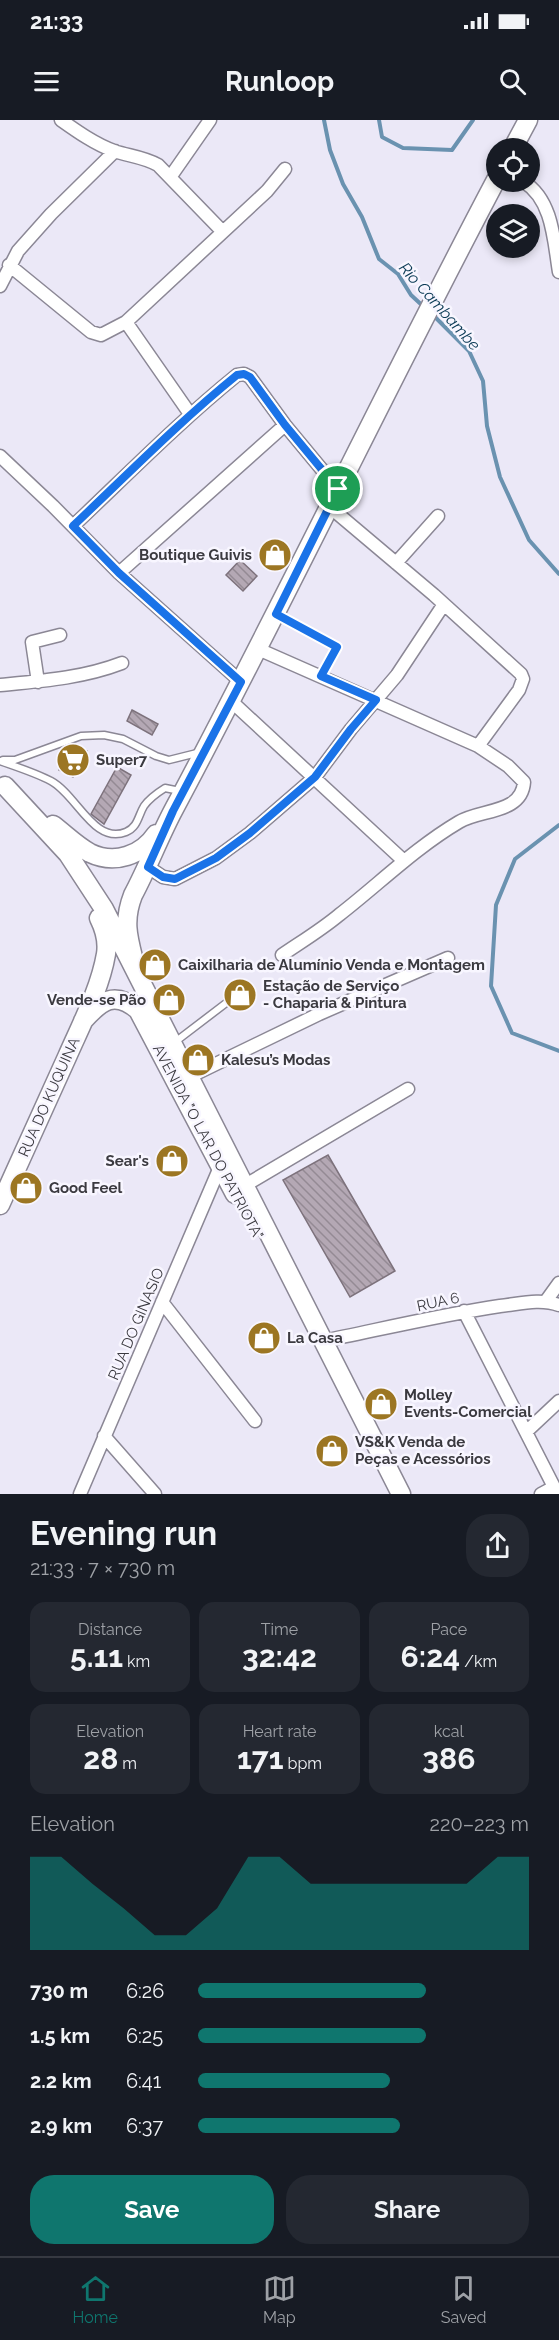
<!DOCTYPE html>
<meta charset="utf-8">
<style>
:root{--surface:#171b24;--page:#242831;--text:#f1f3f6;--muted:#9ea1a6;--line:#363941;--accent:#0f766e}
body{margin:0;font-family:Raleway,sans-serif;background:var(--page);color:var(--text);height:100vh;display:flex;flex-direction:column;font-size:22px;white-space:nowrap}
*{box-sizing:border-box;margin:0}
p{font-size:20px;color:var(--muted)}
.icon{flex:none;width:33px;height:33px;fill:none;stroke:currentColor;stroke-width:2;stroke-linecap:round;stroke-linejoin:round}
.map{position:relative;height:1374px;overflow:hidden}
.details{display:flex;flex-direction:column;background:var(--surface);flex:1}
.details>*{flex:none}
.tools{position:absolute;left:486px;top:18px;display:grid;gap:12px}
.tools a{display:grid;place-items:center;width:54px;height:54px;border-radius:50%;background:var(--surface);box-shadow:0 3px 9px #0003;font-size:30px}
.pin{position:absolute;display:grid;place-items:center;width:51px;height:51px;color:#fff;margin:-26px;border:3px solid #fff;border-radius:50%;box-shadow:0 2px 6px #0007}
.round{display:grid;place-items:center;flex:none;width:63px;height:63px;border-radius:24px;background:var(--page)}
.overview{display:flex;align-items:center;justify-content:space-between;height:102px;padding:0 30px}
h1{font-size:33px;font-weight:700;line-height:45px}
.stats{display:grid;grid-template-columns:repeat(3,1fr);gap:9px;height:102px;padding:6px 30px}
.stats div{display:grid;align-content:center;border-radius:15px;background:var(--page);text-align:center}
.stats b{font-size:30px;font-weight:700}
.stats small{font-size:16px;font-weight:400}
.stats p{font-size:16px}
.chart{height:168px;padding:12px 30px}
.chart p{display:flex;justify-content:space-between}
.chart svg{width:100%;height:108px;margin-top:6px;fill:var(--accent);opacity:.7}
.primary-button{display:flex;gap:12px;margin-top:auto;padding:12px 30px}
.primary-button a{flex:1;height:69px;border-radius:24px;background:var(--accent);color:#fff;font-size:24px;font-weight:700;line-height:69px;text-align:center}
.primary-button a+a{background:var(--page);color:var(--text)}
ul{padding:0 30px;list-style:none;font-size:20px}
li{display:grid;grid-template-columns:96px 72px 1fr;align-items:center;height:45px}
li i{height:15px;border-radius:8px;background:var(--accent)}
.status{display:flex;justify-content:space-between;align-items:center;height:42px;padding:0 30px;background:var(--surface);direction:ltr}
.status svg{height:16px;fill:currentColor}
header{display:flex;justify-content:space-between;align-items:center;height:78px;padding:0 30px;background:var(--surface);font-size:27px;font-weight:700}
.tabs{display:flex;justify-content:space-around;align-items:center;height:84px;border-top:2px solid var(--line);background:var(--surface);font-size:16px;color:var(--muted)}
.tabs a{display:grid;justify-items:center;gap:3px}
.tabs .selected{color:var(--accent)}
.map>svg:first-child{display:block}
</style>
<div class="status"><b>21:33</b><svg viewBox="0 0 49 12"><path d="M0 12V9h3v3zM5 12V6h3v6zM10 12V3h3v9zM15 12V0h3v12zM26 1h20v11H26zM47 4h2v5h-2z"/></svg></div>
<header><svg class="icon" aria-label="menu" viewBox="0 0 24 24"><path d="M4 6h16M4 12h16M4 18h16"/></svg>Runloop<svg class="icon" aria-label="search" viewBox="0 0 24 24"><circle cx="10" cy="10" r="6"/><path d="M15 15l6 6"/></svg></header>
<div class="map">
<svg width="559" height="1374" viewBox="0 0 559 1374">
<defs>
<pattern id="building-back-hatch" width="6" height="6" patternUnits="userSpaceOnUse" patternTransform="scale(1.5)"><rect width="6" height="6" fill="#b4a8b4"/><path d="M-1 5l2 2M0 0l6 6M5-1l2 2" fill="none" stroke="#948a94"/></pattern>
</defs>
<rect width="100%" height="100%" fill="#ebe8f7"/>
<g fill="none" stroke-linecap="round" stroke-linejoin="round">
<path stroke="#6a92b0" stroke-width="4" d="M324,0L330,30L343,64L362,97L379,139L398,154L411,175L425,188
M379,0L382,17L403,28L452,30L473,0
M433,195L469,231L483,261L487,306L500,357L529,420L559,454
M559,705L515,739L496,785L491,866L512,913L559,931"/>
</g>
<path fill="url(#building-back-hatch)" stroke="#7d727c" stroke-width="1.5" d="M240,440L257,456L243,471L226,455Z
M132,590L158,604L152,615L127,601Z
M74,624L87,631L73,657L59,650Z
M117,647L131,655L104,704L91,694Z
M328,1035L395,1151L350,1177L283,1060Z"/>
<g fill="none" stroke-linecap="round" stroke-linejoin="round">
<defs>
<path id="lane" d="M276,494L337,527L320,556
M3,640H15L81,616L104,615L123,619L156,636L169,640L201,632
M0,641C17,647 36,653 51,661C77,675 94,725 126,712C138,707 138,696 144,686C149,679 157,673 165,668L180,671
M175,922L234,877"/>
<path id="street" d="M61,0C78,12 95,24 114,31C129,36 144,37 158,45L222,111
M171,56L210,0
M524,62C553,80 554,122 559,152
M9,145L91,212L101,215L126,202L267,71L285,49
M0,166L18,131L51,94L115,31
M126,202L190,294
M0,336L53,386L119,453L241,562
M338,394L434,475L521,554L523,559L519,570L478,626
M73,406C127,355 179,302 237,255L244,254L250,257L285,305L338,369
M396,443L438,396
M119,453L285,305
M258,529L478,626L508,646L524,662C522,694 480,689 459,702C415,728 379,764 339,795C321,810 301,822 282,835
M38,562L32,522L60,515
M0,565C42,561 83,558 122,543
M231,581L404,741
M148,747L163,757L175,759L216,738L250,713L315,657L351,609L397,555L444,484
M189,957L319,894L448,838
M244,1066L408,969
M546,1181L559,1163
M162,1182L255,1301
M464,1191L554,1367L559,1372
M323,1221C382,1209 440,1195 500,1186C519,1184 540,1178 559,1185
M526,1312L559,1281
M104,1316L155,1374
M80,1374L220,1047
M541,1374L554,1367"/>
<path id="secondary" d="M513,28L528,0
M5,666L68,734L104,789L401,1374
M53,705C65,714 77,726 90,733C115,745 142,735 156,714
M136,849C129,820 122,803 133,775C148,747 159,717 174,689C285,481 386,268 496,60
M83,901C101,881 114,870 138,890L235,1074
M0,1085C22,1036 44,987 67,937C81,905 100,869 106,834C108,821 105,810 99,798"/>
</defs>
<use href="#lane" stroke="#8b8795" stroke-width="9"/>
<use href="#street" stroke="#8b8795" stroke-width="15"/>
<use href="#secondary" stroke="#8b8795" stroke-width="21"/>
<use href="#lane" stroke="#fff" stroke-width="6"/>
<use href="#street" stroke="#fff" stroke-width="12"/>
<use href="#secondary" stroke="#fff" stroke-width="18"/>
</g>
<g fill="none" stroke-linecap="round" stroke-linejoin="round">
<defs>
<path id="route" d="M244,254L250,257L285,305L338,369L276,494L337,527L321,556L376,580L351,609L315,657L250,713L216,738L175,759L163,757L148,747L173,691L241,562L119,453L73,406C127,355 179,302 237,255Z"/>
</defs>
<use href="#route" stroke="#fff" stroke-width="12"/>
<use href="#route" stroke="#1a73e8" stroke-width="8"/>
</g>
<defs>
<symbol id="shop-disc" viewBox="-11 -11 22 22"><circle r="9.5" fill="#9c7623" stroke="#f8f6ff"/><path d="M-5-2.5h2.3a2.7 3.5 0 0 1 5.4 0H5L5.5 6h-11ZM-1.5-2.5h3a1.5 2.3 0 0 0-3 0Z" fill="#fff"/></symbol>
<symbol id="supermarket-disc" viewBox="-11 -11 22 22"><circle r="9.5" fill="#9c7623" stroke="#f8f6ff"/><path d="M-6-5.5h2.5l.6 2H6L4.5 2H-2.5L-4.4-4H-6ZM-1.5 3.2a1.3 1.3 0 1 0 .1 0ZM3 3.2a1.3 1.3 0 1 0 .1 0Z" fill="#fff"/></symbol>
</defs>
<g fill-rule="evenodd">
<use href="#shop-disc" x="256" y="416" width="38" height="38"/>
<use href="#supermarket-disc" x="54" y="621" width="38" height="38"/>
<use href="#shop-disc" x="136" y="826" width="38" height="38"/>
<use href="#shop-disc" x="221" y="856" width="38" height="38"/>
<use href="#shop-disc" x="150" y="861" width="38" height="38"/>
<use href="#shop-disc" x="179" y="921" width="38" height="38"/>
<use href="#shop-disc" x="153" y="1022" width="38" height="38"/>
<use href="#shop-disc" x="7" y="1049" width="38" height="38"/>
<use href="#shop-disc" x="245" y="1199" width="38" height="38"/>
<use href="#shop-disc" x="362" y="1265" width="38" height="38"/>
<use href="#shop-disc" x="313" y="1312" width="38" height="38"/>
</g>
<g text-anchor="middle" stroke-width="5" stroke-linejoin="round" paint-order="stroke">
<g font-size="15" font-weight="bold" fill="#3b3a40" stroke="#f8f6ff" text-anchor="start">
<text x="252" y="440" text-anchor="end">Boutique Guivis</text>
<text x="96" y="645">Super7</text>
<text x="178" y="850">Caixilharia de Alumínio Venda e Montagem</text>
<text x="263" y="871">Estação de Serviço<tspan x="263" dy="17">- Chaparia &amp; Pintura</tspan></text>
<text x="146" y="885" text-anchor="end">Vende-se Pão</text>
<text x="221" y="945">Kalesu’s Modas</text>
<text x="149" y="1046" text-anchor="end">Sear's</text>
<text x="49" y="1073">Good Feel</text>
<text x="287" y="1223">La Casa</text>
<text x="404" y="1280">Molley<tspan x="404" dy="17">Events-Comercial</tspan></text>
<text x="355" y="1327">VS&amp;K Venda de<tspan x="355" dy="17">Peças e Acessórios</tspan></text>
</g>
<g font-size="15" fill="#3b3a40" stroke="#f8f6ff">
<text transform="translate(49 977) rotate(-66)" y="5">RUA DO KUQUINA</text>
<text transform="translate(208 1022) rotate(62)" y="5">AVENIDA "O LAR DO PATRIOTA"</text>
<text transform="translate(438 1182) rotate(-12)" y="5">RUA 6</text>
<text transform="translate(136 1204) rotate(-67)" y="5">RUA DO GINASIO</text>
</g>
<g font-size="16" font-style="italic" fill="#093954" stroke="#f8f6ff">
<text transform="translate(440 186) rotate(48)" y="6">Rio Cambambe</text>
</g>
</g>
</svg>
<div class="tools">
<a><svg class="icon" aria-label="locate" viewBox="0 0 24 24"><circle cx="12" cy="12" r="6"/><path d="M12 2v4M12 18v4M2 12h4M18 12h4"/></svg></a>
<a><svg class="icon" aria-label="layers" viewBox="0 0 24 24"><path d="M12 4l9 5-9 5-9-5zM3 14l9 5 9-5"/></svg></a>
</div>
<div class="pin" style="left:338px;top:369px;background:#1e9e55"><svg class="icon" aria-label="arrive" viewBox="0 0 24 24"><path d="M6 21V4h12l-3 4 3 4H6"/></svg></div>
</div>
<section class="details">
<div class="overview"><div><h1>Evening run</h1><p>21:33 · 7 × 730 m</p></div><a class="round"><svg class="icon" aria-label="share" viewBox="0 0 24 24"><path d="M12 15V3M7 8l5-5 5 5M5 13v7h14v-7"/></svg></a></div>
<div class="stats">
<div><p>Distance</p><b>5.11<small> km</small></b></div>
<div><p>Time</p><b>32:42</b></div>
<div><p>Pace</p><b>6:24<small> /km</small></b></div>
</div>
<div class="stats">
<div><p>Elevation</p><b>28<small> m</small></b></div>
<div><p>Heart rate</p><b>171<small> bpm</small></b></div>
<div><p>kcal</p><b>386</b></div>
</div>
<div class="chart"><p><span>Elevation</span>220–223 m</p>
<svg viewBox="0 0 160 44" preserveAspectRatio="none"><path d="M0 44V6L10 6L20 17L30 27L40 38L50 38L60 27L70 6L80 6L90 17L100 17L110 17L120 17L130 17L140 17L150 6L160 6V44z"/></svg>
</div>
<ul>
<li><b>730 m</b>6:26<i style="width:69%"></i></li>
<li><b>1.5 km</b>6:25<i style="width:69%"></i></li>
<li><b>2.2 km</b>6:41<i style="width:58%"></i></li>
<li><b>2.9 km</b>6:37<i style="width:61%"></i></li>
</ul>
<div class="primary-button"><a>Save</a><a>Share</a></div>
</section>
<nav class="tabs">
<a class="selected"><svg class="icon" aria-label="home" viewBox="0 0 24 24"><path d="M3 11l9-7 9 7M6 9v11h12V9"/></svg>Home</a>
<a><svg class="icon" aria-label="map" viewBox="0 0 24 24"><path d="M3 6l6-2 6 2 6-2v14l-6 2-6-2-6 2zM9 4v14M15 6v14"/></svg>Map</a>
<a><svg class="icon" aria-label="saved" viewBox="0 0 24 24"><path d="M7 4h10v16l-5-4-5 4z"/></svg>Saved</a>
</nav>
